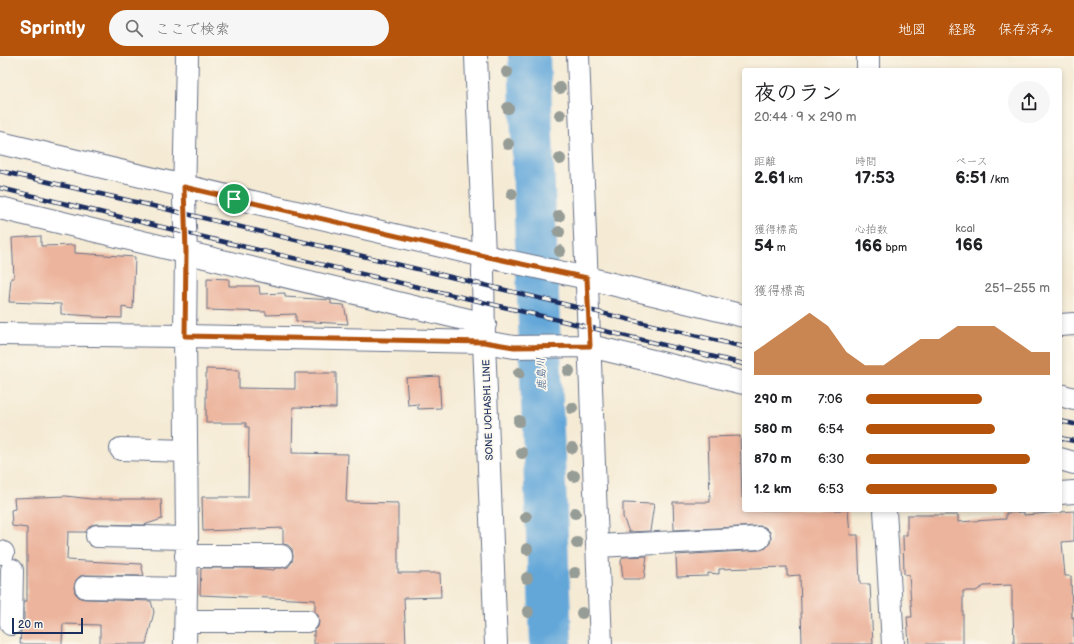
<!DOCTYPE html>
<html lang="ja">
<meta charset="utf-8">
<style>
:root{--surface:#fff;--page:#f6f6f6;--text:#202124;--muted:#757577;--accent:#b45309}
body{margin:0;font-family:"Balsamiq Sans","Klee One",sans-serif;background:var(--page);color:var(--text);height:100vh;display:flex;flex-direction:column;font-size:15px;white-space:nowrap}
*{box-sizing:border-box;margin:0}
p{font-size:13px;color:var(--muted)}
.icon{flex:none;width:22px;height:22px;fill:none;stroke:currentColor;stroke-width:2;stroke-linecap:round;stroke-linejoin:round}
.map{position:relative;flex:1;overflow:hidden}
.drawer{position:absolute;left:742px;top:12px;width:320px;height:444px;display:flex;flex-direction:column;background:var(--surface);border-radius:4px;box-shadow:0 2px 6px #0003}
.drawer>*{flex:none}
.scale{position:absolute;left:12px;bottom:10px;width:71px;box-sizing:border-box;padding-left:4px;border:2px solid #1b2f5e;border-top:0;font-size:11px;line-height:14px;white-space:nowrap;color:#1b2f5e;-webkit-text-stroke:3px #fbf7ec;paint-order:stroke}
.pin{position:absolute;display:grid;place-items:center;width:34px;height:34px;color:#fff;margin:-17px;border:2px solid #fff;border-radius:50%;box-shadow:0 1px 4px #0007}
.round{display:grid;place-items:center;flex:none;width:42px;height:42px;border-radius:21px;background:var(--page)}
.overview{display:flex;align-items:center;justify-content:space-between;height:68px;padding:0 12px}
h1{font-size:22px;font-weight:800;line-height:30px}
.figures{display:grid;grid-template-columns:repeat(3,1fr);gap:6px;height:68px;padding:4px 12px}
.figures div{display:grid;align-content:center}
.figures b{font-size:17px;font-weight:800}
.figures small{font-size:11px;font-weight:400}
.figures p{font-size:11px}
.chart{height:112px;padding:8px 12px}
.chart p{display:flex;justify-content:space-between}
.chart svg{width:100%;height:72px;margin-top:4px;fill:var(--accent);opacity:.7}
ul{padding:0 12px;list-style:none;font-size:13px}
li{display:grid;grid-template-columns:64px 48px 1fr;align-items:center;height:30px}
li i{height:10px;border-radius:5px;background:var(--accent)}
header{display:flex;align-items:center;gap:24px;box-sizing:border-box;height:56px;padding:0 20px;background:var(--accent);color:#fff}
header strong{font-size:19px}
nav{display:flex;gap:22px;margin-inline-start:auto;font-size:14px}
.search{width:280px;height:36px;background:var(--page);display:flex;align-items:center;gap:10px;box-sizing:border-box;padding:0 14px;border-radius:22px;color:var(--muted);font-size:15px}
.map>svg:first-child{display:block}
</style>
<header>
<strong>Sprintly</strong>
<div class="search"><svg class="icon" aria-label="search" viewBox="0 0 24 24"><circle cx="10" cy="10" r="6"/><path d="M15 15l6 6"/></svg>ここで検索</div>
<nav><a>地図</a><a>経路</a><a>保存済み</a></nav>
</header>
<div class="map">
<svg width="1074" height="588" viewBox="0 0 1074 588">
<rect width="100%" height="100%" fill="#fbf7ec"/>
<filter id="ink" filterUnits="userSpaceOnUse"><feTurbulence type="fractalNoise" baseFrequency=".025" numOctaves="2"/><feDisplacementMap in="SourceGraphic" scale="8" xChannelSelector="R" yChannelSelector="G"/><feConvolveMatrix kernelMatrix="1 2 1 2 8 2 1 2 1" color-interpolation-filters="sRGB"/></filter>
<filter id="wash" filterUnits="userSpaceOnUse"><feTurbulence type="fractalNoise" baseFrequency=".012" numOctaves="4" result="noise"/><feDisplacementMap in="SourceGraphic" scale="16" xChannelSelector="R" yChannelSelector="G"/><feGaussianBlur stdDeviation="0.9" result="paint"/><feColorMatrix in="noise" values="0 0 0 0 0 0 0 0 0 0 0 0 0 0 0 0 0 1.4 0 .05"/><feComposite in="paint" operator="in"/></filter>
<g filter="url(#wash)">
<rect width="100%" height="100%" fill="#f5ebd5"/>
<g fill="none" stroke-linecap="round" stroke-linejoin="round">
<path stroke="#64a7d9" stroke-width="42" d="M529,0L551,588"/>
</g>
<g id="blocks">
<path fill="#ecb49c" d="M41,180V190L75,189V197L135,201L133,253L122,251V262L93,261V260L61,258V248L9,246L11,222H14L12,182Z
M207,222L229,223V230H259L260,238L285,237V241L331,244V248L344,249L348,268L296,265V258L266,259V256L207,254Z
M206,313L239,314V332L295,333V317H336V352L293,351L292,397L348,398L346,446L398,447V517H440L441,541L404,542L406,588H314V575L318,571L319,565L318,559L315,556V544L200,539L201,512H252L274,514L275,512H282L288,511L292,506L293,500L292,493L288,489L283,488V472L203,475L202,441H248L249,371H246V367H206Z
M439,320L441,352L418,353V348L408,349L406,322Z
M740,380L742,442H744V454H848L850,479H858L860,528H870L873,588H802L800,519L787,520V511L719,513V518L708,517V520L677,521L676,499L760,494L766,492L770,487L771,482L770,476L765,471L759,470L674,474L673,446H710L708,381Z
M66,440L91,443H161L162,463L144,469L97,468L91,469L86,476H68L67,504L141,508L144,520L86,519L80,520L76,524L74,531L75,537L80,542L85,543L151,545L154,556L146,588H100V569L63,568L62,588H20L21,575L24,568V545H27V472L12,470L11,454L15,453L14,442Z
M623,447L654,448L650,475L629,476L623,461Z
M1074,455V485L1062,486L1065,520H1071L1072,562L1074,561V588H1014L1013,554H1012V529L984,530L976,535H963V588H909L907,561H912L909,519L904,518L903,479H907V459H958V466L1006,463V457L1024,456V459Z
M647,500L644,523H623L621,505L623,501Z"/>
</g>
</g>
<g filter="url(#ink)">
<use href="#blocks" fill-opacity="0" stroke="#677188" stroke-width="1"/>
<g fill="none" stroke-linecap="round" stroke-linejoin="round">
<defs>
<path id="street" d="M578,0L601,588
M868,0V14
M0,87L484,200L587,222L744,260
M0,152L485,268
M1060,269L1074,268
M0,278L185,280L484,286L514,291L590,290L744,327
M1060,339L1074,343
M121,393L186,395
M1060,403L1074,407
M1060,437L1074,436
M885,454L893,588
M97,480L187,482
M597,490L759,482
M0,496L3,497
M186,500H281
M86,531L186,533
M186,565H307
M11,568L12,514
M185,588L187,482L185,280L186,196L184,144L187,0"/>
<path id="secondary" d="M476,0L484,200L483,214L484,286L496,588"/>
</defs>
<use href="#street" stroke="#677188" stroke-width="24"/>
<use href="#secondary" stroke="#677188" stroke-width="24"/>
<use href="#street" stroke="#fff" stroke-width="22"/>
<use href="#secondary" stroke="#fff" stroke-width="22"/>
<defs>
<path id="rail" d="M0,115L153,150L744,291
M0,132L224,186L474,244L744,308
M1060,365L1074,368
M1060,382L1074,385"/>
</defs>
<use href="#rail" stroke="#1b2f5e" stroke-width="4.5"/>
<use href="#rail" stroke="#fbf7ec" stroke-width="3" stroke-dasharray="9" stroke-linecap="butt"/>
</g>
<g fill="#969c96">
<circle cx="507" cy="16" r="6"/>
<circle cx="560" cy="32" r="6"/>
<circle cx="508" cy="52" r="6"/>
<circle cx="560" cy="59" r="6"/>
<circle cx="508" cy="88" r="6"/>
<circle cx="560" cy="103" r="6"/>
<circle cx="512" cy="138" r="6"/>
<circle cx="559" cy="160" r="6"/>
<circle cx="559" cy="176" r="6"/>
<circle cx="560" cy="195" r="6"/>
<circle cx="569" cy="315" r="6"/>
<circle cx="519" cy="317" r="6"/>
<circle cx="572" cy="352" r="6"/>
<circle cx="519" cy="365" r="6"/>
<circle cx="572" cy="392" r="6"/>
<circle cx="522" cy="397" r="6"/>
<circle cx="574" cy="420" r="6"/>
<circle cx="575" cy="457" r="6"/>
<circle cx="526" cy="461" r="6"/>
<circle cx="577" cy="487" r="6"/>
<circle cx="527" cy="493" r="6"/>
<circle cx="575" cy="517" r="6"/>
<circle cx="527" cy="522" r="6"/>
<circle cx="528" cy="556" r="6"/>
<circle cx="582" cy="557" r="6"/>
</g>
</g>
<g fill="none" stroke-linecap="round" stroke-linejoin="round" filter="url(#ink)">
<defs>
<path id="route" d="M184,131L484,200L587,222L590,290L514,291L484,286L185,280L186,196Z"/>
</defs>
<use href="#route" stroke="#fff" stroke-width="8"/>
<use href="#route" stroke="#b45309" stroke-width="5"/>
</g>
<g text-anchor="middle" stroke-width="3.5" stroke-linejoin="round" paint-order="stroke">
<g font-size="10" fill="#1b2f5e" stroke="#fbf7ec">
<text transform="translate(487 354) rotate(-92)" y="4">SONE UOHASHI LINE</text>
</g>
<g font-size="11" font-style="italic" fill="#355989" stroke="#fbf7ec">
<text transform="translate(541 318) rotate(-92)" y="4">鹿島川</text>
</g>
</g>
</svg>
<div class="scale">20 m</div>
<div class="pin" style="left:234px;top:143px;background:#1e9e55"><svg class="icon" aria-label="arrive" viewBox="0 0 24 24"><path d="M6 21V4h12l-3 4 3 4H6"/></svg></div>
<section class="drawer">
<div class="overview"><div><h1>夜のラン</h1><p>20:44 · 9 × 290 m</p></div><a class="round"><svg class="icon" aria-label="share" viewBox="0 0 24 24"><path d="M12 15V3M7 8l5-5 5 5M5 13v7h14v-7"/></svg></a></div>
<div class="figures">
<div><p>距離</p><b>2.61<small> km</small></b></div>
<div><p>時間</p><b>17:53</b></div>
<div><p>ペース</p><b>6:51<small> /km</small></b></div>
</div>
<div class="figures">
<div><p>獲得標高</p><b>54<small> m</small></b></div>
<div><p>心拍数</p><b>166<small> bpm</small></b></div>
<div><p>kcal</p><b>166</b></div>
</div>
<div class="chart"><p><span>獲得標高</span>251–255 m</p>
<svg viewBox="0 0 160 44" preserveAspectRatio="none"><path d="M0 44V30L10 22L20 14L30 6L40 14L50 30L60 38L70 38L80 30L90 22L100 22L110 14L120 14L130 14L140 22L150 30L160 30V44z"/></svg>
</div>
<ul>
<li><b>290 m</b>7:06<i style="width:63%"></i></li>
<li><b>580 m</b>6:54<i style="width:70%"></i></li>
<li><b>870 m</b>6:30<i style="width:89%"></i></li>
<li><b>1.2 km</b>6:53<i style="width:71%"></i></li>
</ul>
</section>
</div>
